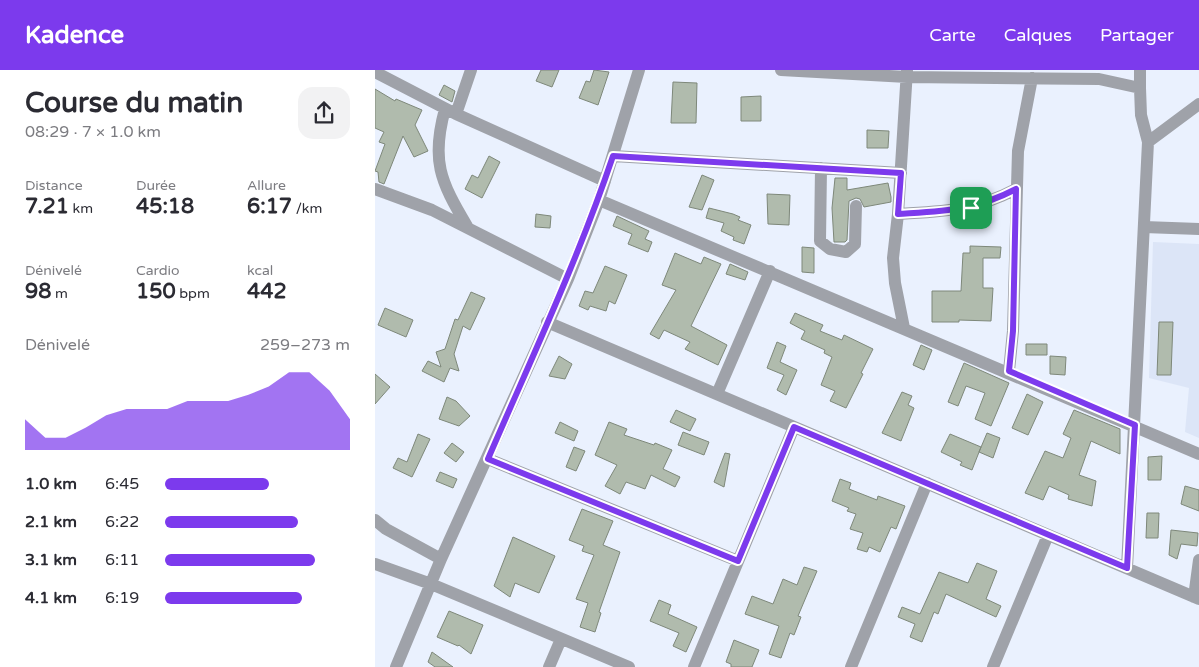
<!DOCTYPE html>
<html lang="fr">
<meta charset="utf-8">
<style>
:root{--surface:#fff;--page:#f2f2f3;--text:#2b2b33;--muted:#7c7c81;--accent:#7c3aed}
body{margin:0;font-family:"Varela Round",sans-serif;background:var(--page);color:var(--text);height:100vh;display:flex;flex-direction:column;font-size:19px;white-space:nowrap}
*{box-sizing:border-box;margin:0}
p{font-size:16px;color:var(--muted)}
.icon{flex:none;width:28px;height:28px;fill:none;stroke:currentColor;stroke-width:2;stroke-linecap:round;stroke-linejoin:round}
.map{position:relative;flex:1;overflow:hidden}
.drawer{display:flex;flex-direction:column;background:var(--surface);width:375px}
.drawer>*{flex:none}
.pin{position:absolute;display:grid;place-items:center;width:42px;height:42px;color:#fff;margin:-21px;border-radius:10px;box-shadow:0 2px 8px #0006}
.round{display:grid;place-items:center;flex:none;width:52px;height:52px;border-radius:15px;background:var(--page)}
.head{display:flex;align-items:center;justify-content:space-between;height:85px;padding:0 25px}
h1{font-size:28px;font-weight:700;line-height:38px}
.stats{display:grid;grid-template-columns:repeat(3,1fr);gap:8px;height:85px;padding:5px 25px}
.stats div{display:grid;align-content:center}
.stats b{font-size:21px;font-weight:700}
.stats small{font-size:14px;font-weight:400}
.stats p{font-size:14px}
.chart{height:140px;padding:10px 25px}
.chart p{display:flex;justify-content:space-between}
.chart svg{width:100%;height:90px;margin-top:5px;fill:var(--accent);opacity:.7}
ul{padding:0 25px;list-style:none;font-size:16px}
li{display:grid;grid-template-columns:80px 60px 1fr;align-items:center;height:38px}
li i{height:12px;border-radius:6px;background:var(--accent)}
header{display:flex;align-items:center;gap:30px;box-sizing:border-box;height:70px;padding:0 25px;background:var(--accent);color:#fff}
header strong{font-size:24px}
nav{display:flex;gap:28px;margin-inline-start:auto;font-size:18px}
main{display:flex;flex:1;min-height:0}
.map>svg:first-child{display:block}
</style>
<header>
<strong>Kadence</strong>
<nav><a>Carte</a><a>Calques</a><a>Partager</a></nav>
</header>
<main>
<section class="drawer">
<div class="head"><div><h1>Course du matin</h1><p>08:29 · 7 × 1.0 km</p></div><a class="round"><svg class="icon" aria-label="share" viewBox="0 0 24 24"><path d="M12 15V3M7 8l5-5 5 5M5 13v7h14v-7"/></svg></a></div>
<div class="stats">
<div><p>Distance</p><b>7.21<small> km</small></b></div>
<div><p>Durée</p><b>45:18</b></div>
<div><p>Allure</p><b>6:17<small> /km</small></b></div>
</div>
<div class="stats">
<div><p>Dénivelé</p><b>98<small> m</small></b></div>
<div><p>Cardio</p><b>150<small> bpm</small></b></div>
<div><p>kcal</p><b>442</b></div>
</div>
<div class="chart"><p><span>Dénivelé</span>259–273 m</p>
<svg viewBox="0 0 160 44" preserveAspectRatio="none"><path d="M0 44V29L10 38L20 38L30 33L40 27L50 24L60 24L70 24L80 20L90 20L100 20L110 17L120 13L130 6L140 6L150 15L160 29V44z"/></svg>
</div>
<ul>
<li><b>1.0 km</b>6:45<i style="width:56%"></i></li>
<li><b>2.1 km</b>6:22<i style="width:72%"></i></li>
<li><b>3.1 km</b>6:11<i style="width:81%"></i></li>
<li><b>4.1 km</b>6:19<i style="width:74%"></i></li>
</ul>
</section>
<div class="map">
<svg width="824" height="597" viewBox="0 0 824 597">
<rect width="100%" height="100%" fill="#eaf1fe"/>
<path fill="#dce5f7" d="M778,172L824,174V368L810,362L814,318L774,308Z"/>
<path fill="#b0bbad" stroke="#7e887a" d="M166,0H184L177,17L161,11Z
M219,0L234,2L223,35L204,28L211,11L215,12Z
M298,12L322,13L321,53H296Z
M69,15L80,21L77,32L64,25Z
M0,19L20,31L21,29L47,40L40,55L53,81L39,87L28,66L9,114L4,112L3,102L0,101L10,74L4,72L9,62L0,58Z
M386,26V51H366V27Z
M492,60L514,61L513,78H492Z
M114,86L125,92L107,128L90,119L97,105L103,108Z
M327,105L339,110L327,140L314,137Z
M460,108H472V120L513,113L516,127V132L489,137L485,129L481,128L474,131L472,170L470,172H459L457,138Z
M392,124L415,125L414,155L393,154Z
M334,138L358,144L365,147L363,150L376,155L369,174L358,170L359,167L346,161L349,153L331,148Z
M161,144L176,146L175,158L160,157Z
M242,146L274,161L270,169L277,172L273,182L253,174L257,164L238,156Z
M595,176L626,177L625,188H608V218H618L616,251L584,250V252H557V221H586L588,183H595Z
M427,177L439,178V203L427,202Z
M300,183L326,194L329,187L346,194L316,256L352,275L343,295L310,279L315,272L289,260L284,269L275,264L301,220L287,215Z
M355,194L373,202L370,210L351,204Z
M230,196L252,205L240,234L234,231L231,241L215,236L213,240L204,236L210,221L218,223Z
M96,222L110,228L95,260L88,256L79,284L84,301L75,298L69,312L47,301L53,291L66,297L61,282L70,279L80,249L83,250Z
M10,238L38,250L31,267L3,255Z
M420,243L448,255L445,261L467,270L469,265L498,279L486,303L488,304L471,338L455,331L460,321L446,315L457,287L449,283L450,280L426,269L430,261L415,253Z
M784,252H798L796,305H782Z
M402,272L411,276L405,292L422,300L411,325L402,320L409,305L392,298Z
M651,274H672V285H651Z
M546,275L557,280L549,300L538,295Z
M184,286L197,294L190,309L174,306Z
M675,286L691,287L690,305L675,304Z
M589,293L634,313L616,356L600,349L610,323L591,316L583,336L573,332Z
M0,304L15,317L0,334Z
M527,322L537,326L533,335L539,338L526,371L507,363Z
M652,324L668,332L653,365L637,358Z
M72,327L81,331L95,346L84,356L64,349Z
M301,340L321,349L315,361L295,352Z
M699,340L745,359V384L716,371L704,405L721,411L717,436L693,429L694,425L674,416L668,430L650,423L670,381L688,388L696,368L688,364Z
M185,352L203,361L199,371L180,363Z
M234,352L252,359L249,365L279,375L280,373L297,380L288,399L305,407L300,417L276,405L270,419L251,412L245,424L230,416L242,395L220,385Z
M308,362L334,372L329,385L303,375Z
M612,363L625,368L618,388L604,382Z
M43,364L55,369L37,407L18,398L23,388L32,392Z
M575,364L606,377L597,400L585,395L587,392L566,382Z
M77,373L89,382L81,392L69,383Z
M199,377L210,381L201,401L191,397Z
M350,383L355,384L349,417L339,412Z
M787,386L786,410H773V387Z
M65,402L82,409L78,418L61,411Z
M465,409L476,413L474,419L502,430L503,426L530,436L521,459L516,457L505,482L494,477L492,482L482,479L488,463L475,459L481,444L472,441L474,438L457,431Z
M810,416L824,420V441L806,434Z
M207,439L238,451L228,475L245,482L224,542L226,543L220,562L205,557L213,533L201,529L219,485L207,481L209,476L194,470Z
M772,443H784L783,468H771Z
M796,460L823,463L822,476L806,474L802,489L794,485Z
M138,467L180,486L164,523L140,513L135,527L119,516Z
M602,493L622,501L611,529L626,536L621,547L571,524L563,544L559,542L547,572L535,567L540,554L523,547L527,537L545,544L564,502L593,513Z
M429,497L442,501L423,546L426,547L419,565L415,563L406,588L394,584L404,556L370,544L377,526L398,534L408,509L422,515Z
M284,530L296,535L293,544L322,557L311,582L298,576L304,563L275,551Z
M74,541L108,555L96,584L84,575L83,576L62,567Z
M359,570L384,580L377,597H356V594L351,592Z
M57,582L78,597H60L53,592Z"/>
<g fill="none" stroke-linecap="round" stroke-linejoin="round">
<path stroke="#9fa2a9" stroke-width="12" d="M406,0L532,7L724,9L765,18L766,45L773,72L752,498
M0,2L81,44L230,111
M765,18V0
M70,39C56,90 65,111 92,156
M81,44L96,0
M773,72L824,34
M238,86L526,103
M446,98L445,171L455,179L471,182L480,174L481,136
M0,119L57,140L193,209
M224,130L824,384
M523,144C570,141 599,141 641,119
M769,157L824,159
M172,252L824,529
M529,258L520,213L518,188L523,144L532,0
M634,301L638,261L643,81L657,8
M342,324L395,201
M113,389L363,491
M0,450L11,459L66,489
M0,494L56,514L254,597
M819,527L824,490
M21,597L66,489L193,209L224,130L264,0
M174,597L186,569
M319,597L419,357
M476,597L552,413
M618,597L673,465"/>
</g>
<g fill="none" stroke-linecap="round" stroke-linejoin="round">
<defs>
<path id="route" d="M238,86L526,103L523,144C570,141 599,141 641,119L638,261L634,301L760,355L752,498L419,357L363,491L113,389C156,289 203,190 238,86Z"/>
</defs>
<use href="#route" stroke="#fff" stroke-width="10"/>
<use href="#route" stroke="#7c3aed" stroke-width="6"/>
</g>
</svg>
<div class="pin" style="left:596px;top:138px;background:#1e9e55"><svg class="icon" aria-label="arrive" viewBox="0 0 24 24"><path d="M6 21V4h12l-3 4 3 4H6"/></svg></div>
</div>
</main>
